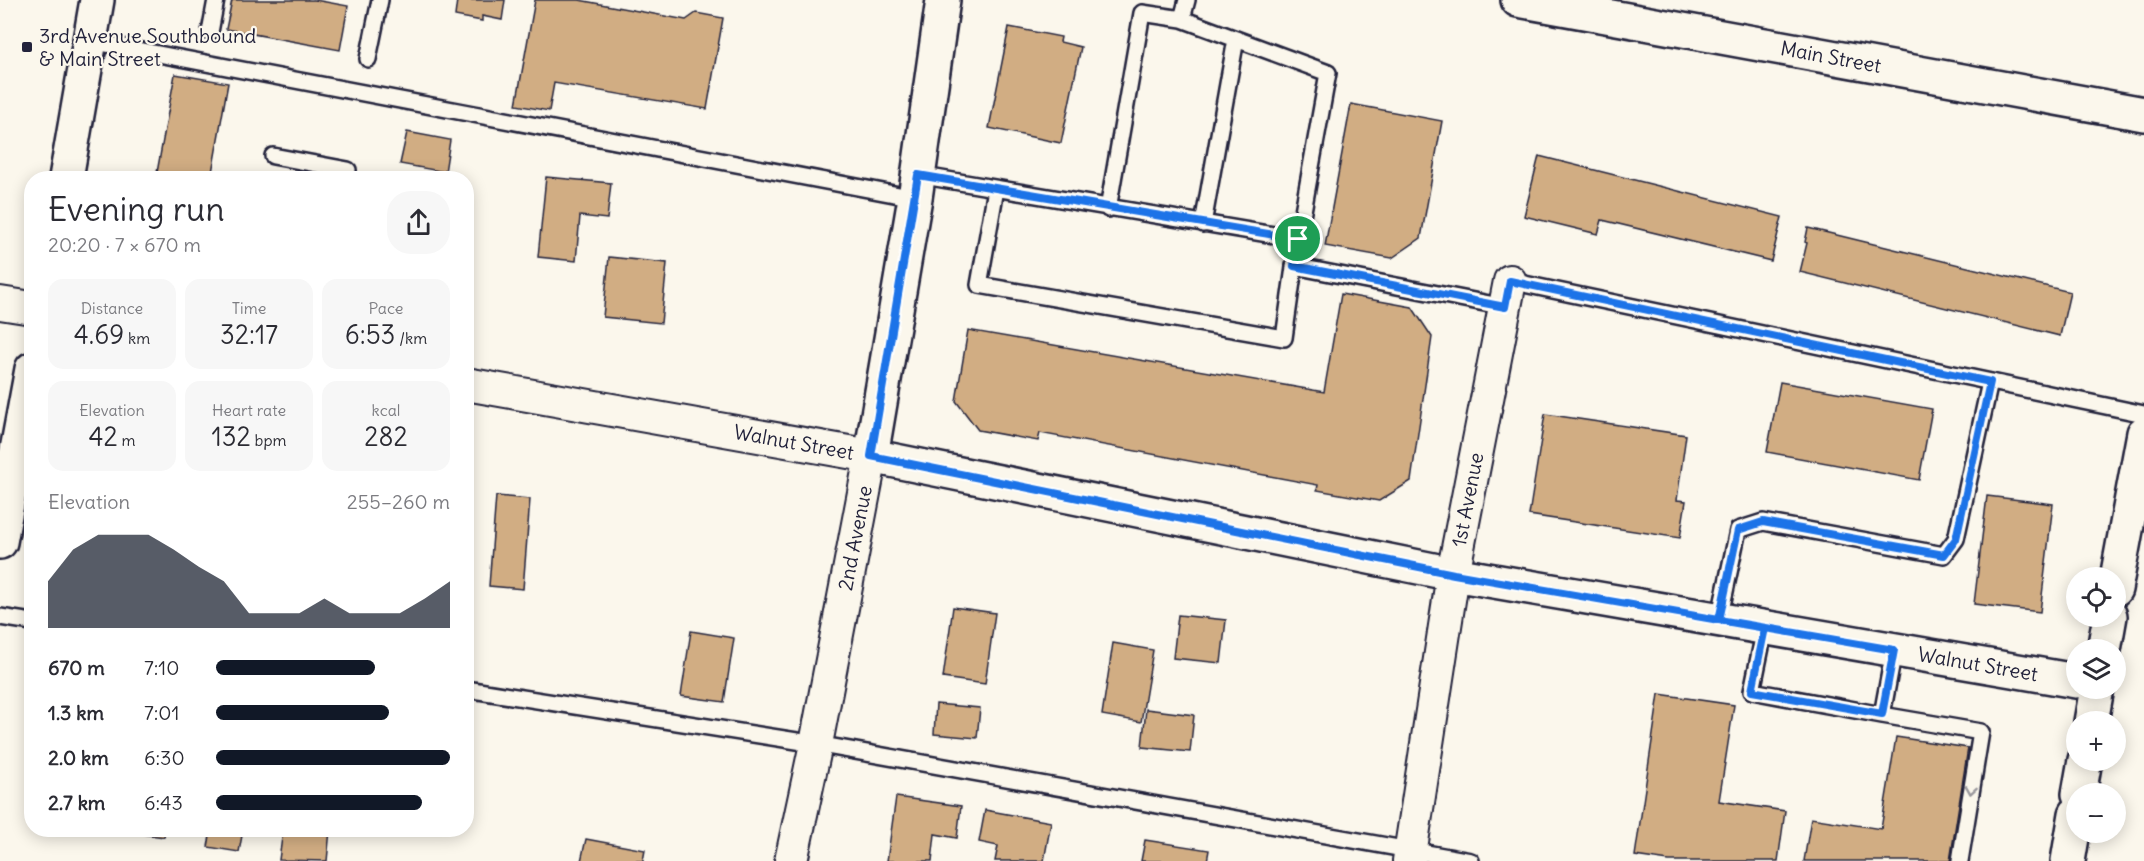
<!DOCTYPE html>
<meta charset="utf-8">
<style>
:root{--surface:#fff;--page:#f7f7f7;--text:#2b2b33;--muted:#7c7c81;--accent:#111827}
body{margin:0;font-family:Delius,sans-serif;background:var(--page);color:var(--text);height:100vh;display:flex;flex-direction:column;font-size:22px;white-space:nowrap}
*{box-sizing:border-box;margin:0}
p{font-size:20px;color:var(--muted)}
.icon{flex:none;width:33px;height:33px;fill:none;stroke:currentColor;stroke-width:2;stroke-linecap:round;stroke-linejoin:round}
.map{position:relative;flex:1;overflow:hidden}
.drawer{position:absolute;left:24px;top:171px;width:450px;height:666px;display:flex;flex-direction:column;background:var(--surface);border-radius:24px;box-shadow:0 3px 15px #0003}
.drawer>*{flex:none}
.tools{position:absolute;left:2066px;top:567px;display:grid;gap:12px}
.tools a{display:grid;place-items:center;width:60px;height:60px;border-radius:50%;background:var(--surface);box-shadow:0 3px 15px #0003;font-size:30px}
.pin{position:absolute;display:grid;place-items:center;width:51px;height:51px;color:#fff;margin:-26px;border:3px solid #fff;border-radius:50%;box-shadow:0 2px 6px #0007}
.round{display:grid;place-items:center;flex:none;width:63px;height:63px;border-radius:24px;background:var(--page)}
.summary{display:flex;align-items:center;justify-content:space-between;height:102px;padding:0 24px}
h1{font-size:33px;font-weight:600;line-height:45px}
.stats{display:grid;grid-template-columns:repeat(3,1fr);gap:9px;height:102px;padding:6px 24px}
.stats div{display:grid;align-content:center;border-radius:15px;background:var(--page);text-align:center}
.stats b{font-size:26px;font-weight:600}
.stats small{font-size:16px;font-weight:400}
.stats p{font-size:16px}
.chart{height:168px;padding:12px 24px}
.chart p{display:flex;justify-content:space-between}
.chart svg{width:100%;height:108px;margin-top:6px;fill:var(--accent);opacity:.7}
ul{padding:0 24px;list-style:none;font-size:20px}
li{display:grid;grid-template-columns:96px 72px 1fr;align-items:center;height:45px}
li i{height:15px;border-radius:8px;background:var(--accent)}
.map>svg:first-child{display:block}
</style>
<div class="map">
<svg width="2144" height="861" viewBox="0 0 2144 861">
<rect width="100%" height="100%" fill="#fbf7ec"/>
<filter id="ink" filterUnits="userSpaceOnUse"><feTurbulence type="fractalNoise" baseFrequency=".0167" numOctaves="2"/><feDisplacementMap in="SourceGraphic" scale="12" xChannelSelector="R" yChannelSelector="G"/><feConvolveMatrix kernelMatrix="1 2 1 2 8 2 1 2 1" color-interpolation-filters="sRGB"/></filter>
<g filter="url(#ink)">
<path fill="#d1ad83" stroke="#22223b" stroke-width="1.5" d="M232,0H315L348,6L340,50L226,29Z
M457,0H505L502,20L482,16V21L455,16Z
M535,0H579L686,20L696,13L723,18L707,109L554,83L549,111L516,105Z
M1009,27L1061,37L1060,42L1081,47L1061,143L989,128Z
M175,74L228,83L211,178H156Z
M1351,104L1442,121L1421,238L1392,258L1325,246Z
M407,132L450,140L445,172L400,164Z
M1539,156L1782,217L1771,261L1602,220L1598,234L1524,216Z
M546,177L611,183L607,219L580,216L576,261L538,257Z
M1808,228L2070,292L2060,336L1800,272L1807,243L1805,242Z
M609,257L667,263L661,323L603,317Z
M1341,294L1412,307L1432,337L1411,481L1379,501L1317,490L1318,485L1040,433L1038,441L978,430L956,401L968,330L1324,392Z
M1780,382L1932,409L1919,480L1767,452Z
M1545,414L1686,435L1677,500L1686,501L1680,538L1529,515Z
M496,496L530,499L523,589L489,586Z
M1987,496L2053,504L2040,612L1974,604Z
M953,607L995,613L985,684L943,678Z
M1178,615L1226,620L1221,663L1173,658Z
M691,631L734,638L724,702L681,696Z
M1113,643L1153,650L1141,722L1102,715Z
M1659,694L1734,705L1719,801L1785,811L1778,861H1669L1635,856Z
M936,704L980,708L977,738L934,734Z
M1146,709L1194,715L1190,752L1142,747Z
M1896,737L1968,748L1950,861H1804L1811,818L1881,829Z
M896,797L961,806L957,838L935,834L932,861H887Z
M985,810L1051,822L1044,861H995L998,846L979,842Z
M211,830H243L239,852L208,847Z
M283,830H330L327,861L279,860Z
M119,831V830H165L164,837Z
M586,839L645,850L643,861H581Z
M1145,840L1209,850L1207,861H1141Z"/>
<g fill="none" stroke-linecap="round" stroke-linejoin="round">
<defs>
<path id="service" d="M1182,19L1187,0
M210,32L216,0
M90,41L915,198
M368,59L380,0
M273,156L348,170L346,178
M918,175L1298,239
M996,189L979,285L1284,338L1298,239L1328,73L1182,19L1142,13L1108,209
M1203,224L1236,39
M1294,266L1505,307
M1510,281L2144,414
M0,617L32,622
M1719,620L1738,530L1763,522L1944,555L1956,539L1990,382
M1765,628L1752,691L1882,715L1894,650
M466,689L816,744L1471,861
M1882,715L1981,732L1960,861"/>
<g id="minor">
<path d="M0,303L32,308"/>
<path id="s1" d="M466,384L871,456L816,744L791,861"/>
<path id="s2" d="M1409,861L1453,574L1510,281"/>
</g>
<path id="tertiary" d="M66,178L97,0
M0,542L32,369
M2091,722L2097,688
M2079,794L2085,760
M2068,861L2076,814"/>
<g id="secondary">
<path id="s3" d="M943,0L915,198L871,456L1453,574L2076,681"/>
<path d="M2115,589L2144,433"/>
<path d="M2104,650L2110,616"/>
</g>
<g id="primary">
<path id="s4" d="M1518,0L2144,114"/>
</g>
</defs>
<use href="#service" stroke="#22223b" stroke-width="20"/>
<use href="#minor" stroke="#22223b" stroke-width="36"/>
<use href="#tertiary" stroke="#22223b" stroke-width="38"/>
<use href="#secondary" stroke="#22223b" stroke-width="38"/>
<use href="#primary" stroke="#22223b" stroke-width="38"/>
<use href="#service" stroke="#fbf7ec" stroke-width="15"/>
<use href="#minor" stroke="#fbf7ec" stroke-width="32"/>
<use href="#tertiary" stroke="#fbf7ec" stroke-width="33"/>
<use href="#secondary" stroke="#fbf7ec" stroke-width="33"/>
<use href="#primary" stroke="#fbf7ec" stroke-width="33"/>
</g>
<defs><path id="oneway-chevron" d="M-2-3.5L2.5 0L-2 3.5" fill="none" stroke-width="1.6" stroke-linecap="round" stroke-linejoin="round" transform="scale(1.5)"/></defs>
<use stroke="#99979c" href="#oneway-chevron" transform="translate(1971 790) rotate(99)"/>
</g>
<g fill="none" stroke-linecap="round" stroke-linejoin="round" filter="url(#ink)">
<defs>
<path id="route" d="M1298,239L918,175L871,456L1454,574L1765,628L1752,691L1882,714L1894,650L1719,620L1738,530L1763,522L1944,555L1956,539L1990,382L1510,281L1505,307L1294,266L1298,239"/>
</defs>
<use href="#route" stroke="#fff" stroke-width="12"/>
<use href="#route" stroke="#1a73e8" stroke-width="8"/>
</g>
<rect fill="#22223b" stroke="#fbf7ec" stroke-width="2" x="21" y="41" width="12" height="12" rx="3"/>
<g text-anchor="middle" stroke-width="4.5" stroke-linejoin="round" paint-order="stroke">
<g font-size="20" fill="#22223b" stroke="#fbf7ec" text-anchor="start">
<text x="39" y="43">3rd Avenue Southbound<tspan x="39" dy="23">&amp; Main Street</tspan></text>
</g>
<g font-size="20" fill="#22223b" stroke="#fbf7ec">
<text dy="7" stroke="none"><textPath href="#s4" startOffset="318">Main Street</textPath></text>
<text dy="7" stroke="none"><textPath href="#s1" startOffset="333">Walnut Street</textPath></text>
<text dy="7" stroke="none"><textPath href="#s2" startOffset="366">1st Avenue</textPath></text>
<text transform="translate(855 538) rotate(-79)" y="7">2nd Avenue</text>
<text dy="7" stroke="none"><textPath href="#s3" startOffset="1588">Walnut Street</textPath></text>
</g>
</g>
</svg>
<div class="tools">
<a><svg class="icon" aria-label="locate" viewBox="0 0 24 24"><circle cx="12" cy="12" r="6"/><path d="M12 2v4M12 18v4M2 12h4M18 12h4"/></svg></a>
<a><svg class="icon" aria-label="layers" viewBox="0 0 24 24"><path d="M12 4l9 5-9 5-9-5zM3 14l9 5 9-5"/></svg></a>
<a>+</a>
<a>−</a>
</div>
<div class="pin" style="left:1298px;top:239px;background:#1e9e55"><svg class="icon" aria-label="arrive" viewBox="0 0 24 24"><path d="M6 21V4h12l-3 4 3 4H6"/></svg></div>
<section class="drawer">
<div class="summary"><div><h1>Evening run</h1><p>20:20 · 7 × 670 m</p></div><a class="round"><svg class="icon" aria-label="share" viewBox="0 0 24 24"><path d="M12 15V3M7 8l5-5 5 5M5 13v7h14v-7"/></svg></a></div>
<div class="stats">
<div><p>Distance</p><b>4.69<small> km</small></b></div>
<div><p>Time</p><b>32:17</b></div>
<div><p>Pace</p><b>6:53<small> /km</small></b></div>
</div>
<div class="stats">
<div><p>Elevation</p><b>42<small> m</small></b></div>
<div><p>Heart rate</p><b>132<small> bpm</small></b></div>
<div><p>kcal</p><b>282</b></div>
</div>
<div class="chart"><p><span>Elevation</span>255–260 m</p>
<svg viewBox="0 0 160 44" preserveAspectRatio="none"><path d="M0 44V25L10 12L20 6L30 6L40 6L50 12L60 19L70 25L80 38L90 38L100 38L110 32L120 38L130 38L140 38L150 32L160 25V44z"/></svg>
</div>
<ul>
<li><b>670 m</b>7:10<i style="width:68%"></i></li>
<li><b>1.3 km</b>7:01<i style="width:74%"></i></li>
<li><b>2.0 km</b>6:30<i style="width:100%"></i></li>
<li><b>2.7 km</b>6:43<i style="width:88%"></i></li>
</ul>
</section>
</div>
